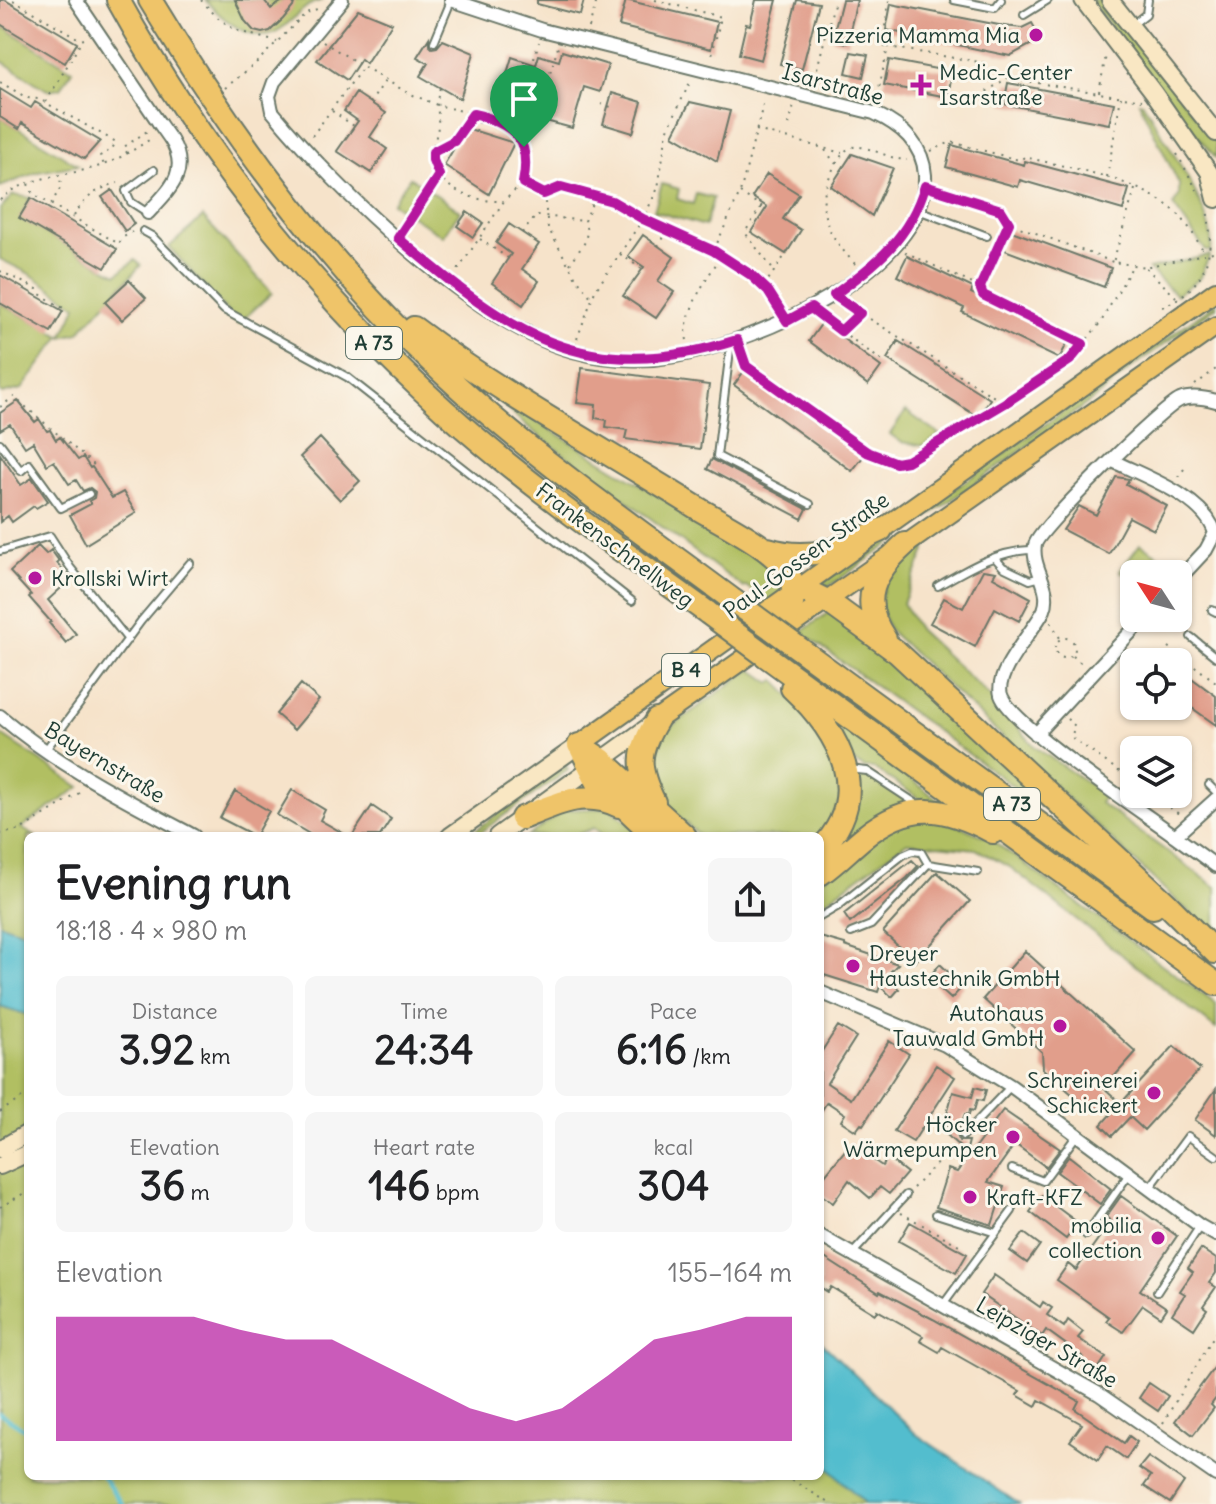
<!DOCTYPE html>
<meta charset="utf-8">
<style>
:root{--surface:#fff;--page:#f6f6f6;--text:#202124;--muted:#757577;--accent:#b5179e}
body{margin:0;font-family:Delius,sans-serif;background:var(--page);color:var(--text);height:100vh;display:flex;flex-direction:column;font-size:30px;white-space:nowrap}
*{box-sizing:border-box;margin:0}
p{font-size:26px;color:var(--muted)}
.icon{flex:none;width:44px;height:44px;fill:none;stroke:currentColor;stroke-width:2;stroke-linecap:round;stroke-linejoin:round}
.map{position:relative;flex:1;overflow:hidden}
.panel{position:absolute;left:24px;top:832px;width:800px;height:648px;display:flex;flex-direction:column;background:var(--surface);border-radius:12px;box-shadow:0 2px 6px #0004}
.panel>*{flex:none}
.needle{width:52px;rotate:306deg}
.controls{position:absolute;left:1120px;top:560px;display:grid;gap:16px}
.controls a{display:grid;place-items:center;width:72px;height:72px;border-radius:12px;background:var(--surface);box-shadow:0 2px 6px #0004;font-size:40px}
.pin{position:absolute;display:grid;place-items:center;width:68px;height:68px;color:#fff;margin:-82px -34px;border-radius:50% 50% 50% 0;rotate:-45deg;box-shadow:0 0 8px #0007}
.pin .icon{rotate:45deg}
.round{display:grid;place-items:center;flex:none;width:84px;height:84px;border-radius:12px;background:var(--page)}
.summary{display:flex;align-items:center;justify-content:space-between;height:136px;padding:0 32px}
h1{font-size:44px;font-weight:700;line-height:60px}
.stats{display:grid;grid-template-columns:repeat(3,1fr);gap:12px;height:136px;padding:8px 32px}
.stats div{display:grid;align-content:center;border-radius:12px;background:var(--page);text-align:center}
.stats b{font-size:40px;font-weight:700}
.stats small{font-size:22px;font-weight:400}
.stats p{font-size:22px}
.chart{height:224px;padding:16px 32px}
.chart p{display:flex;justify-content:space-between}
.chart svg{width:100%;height:144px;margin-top:8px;fill:var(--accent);opacity:.7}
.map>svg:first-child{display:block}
</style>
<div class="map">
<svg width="1216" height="1504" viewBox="0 0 1216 1504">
<rect width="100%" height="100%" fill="#fbf7ec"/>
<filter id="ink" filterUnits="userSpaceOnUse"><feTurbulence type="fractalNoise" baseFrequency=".0125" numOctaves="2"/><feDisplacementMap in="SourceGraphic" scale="16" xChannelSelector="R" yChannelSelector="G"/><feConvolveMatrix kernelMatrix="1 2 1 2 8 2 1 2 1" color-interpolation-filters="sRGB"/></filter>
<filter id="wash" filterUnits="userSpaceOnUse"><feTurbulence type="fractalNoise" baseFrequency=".006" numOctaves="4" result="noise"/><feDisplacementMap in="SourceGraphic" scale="32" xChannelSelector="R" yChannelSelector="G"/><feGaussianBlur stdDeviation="1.8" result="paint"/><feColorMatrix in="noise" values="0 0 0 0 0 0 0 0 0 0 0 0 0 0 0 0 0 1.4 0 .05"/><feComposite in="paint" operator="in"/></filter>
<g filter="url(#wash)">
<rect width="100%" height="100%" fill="#f6e3ca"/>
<path fill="#b1bf62" stroke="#687e4b" stroke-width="2" d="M205,0H323C304,4 297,17 282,28C255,48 223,20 205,0Z
M1091,0H1101L1210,134L1216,143V158L1175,109Z
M0,25L72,70L61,88L47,90L0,60Z
M1139,102L1143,103L1150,114C1169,149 1216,213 1211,251H1206L1173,205L1179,196V184Z
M0,117L78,165L38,172L0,187Z
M410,177L460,211L443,236L392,203Z
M662,184L679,189L677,199L693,204L696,194L713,198L705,226L654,211Z
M13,195L31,198L20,218L105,268L117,274L135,260L141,265L78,333L62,337L77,306L30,274L0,259V209Z
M203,217L272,293L238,324L169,247Z
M1210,255L1199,279L1176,295L1149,269Z
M0,303L61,336L22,389L2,394L0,392Z
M1216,303V307L1135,365L1099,395L847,574L827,587L821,584Z
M483,388L770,564L775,568L785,591L768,603L746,586L744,588L533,431Z
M906,411L940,435L924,446L901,442L890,434Z
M929,541L903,603L918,629L997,703L1035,747L1105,795L1100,803L1216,887V933L1180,904L889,630L879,605L886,579Z
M1140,544L1171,563L1160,574H1134V579L1120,571Z
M831,611L885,651L1065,817L1061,821L801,632Z
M751,669L771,683L775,680L827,736L841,799L820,836H700L661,801L651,785L654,739Z
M833,720L941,802H925L873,768H865L850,760Z
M0,734L80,787L21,828L35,836H28V933L0,924Z
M566,766L568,770L475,836H468L545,778Z
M869,775L910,801L820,859L853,776Z
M609,808L644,836H604L594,828L573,836H528L564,810Z
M936,817L989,838L1216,1004V1029L1010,867L976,849L907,842L820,905V881L896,823Z
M0,1006L28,1015V1476H820V1460L866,1504H0Z"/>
<path fill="#52bdce" stroke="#387d81" stroke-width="2" d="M0,924L28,933V1015L0,1006Z
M820,1341L916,1434L1019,1504H866L820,1460Z"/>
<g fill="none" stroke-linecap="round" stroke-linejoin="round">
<path stroke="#52bdce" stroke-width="4" d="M0,1414L28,1431
M102,1476L122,1504"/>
</g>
<g id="blocks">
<path fill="#e19e8b" d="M0,0H5L77,43L65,63L0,24Z
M235,0H264L271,9L284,0H295L293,7L283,19L270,31L262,33L254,31L245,21Z
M537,0H584L580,15L537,4Z
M626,0L717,22L711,49L619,26Z
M756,0H777L761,60L739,54L746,24L750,25Z
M797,0L819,3L802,69L780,64Z
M842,0H857L847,43L832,39Z
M891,4L1004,26L1022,28L1032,23L1041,39L1010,56L886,30Z
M358,9L392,23L366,63L361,59L347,80L317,60Z
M429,38V45L432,48L437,47L443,40L474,53L460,99L420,76L428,63L417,57Z
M562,51L608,65L600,92L584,87L572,128L542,120L544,115L523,109L526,100L501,93L512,57L536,65L539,55L559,61Z
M851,52L868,55L863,77L846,73Z
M889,60L952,72L948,97L884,85Z
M1008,83L1114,103L1109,124L1004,104Z
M0,89L31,108L35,102L100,141L84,159L22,123L19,129L0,117Z
M356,93L386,113L370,137L387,149L371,173L337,151L358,121L344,111Z
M612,93L642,102L633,133L603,124Z
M690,102L730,111L717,161L673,135Z
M466,128L514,143L489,194L444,165Z
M952,145L1024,165L1025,161L1129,189L1123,210L1020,180L1018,187L946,167Z
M852,154L893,168L872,216L831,186Z
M767,174L799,194L783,219L801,230L786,254L751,232L767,207L752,197Z
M112,190L134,224L125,231L102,197Z
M31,198L117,249L105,268L19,218Z
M467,212L483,223L473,237L457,226Z
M509,224L539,244L522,269L539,281L523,305L492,283L511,254L496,243Z
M1009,230L1111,268L1104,287L1002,249Z
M643,235L674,257L658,281L674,292L656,318L623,296L644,267L628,256Z
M907,256L973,288L971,293L1069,340L1059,359L962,312L964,308L897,276Z
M0,275L63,311L51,332L0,303Z
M129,280L146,298L122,320L105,302Z
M822,323L881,367L868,385L809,341Z
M898,341L990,399L978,417L887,359Z
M747,367L866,453L852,471L734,385Z
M582,368L709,385L700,449L625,439L627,430L606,427L607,420L595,418L596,405L577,403Z
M18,401L35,422L39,419L47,431L50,430L56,440L60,437L78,460L83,457L90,468L92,467L112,498L123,492L136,513L86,544L70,515L91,504L89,501L94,498L95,492L90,488L83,491L76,480L69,484L54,461L47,465L33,442L25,447L10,424L0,430V413Z
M320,438L360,481L340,500L300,457Z
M0,454L21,485L32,478L48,501L36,508L34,506L12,522L8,516L0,522Z
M712,459L807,509L802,519L707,469Z
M1116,477L1129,479L1126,484L1167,506L1154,530L1129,517L1109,554L1063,530L1079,506L1096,515Z
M38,546L46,554L51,550L59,561L57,563L71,579L48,600L76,634L66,643L49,623L51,622L29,597L31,595L10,572Z
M983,570L996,572L993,577L1031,598L1019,621L995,608L975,647L930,623L944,598L963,608Z
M1178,668L1216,696V725L1178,698Z
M301,684L319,700L294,730L276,714Z
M292,790L325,810L320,820L348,836H313L277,815Z
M235,791L269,811L255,836L220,818Z
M372,806L391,819L380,836H352Z
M912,860L918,866L907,878L850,923L844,914Z
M937,872L970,901L915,962L883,932Z
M820,937L845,944V946L898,964L885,977L899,989L892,997L880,986L878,992L824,975L820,971Z
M1025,951L1136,1052L1104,1088L1121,1103L1174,1046L1200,1069L1144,1130L1130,1117L1112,1136L1101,1125L1117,1107L1089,1109L1043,1069L1042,1052L983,999Z
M940,964L963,986L951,999L928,978Z
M838,1026L856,1037L827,1083L851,1099L889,1041L909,1054L863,1125L861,1124L856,1131L841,1121L845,1114L827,1102L820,1113V1054Z
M936,1065L955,1077L913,1142L894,1131Z
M975,1087L986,1090L983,1101L977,1100L974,1111L970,1110L969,1115L965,1114L957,1134L959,1141H969L966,1153L947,1135L953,1128L944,1125L953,1092L972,1097Z
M1216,1089V1135L1195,1120Z
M1003,1110L1060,1149L1046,1167L1015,1144L988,1182L1004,1187L992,1225L936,1207L948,1169L957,1172Z
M850,1144L882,1166L888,1158L907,1173L889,1194L880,1187L870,1198L849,1180L833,1203L820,1194V1181Z
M1069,1156L1111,1189L1100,1204L1057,1172Z
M1042,1196L1078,1223L1066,1239L1030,1212Z
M1121,1196L1177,1236L1140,1290L1167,1308L1161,1317L1143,1305L1123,1332L1106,1321L1109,1317L1057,1280L1068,1264L1076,1270L1111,1221L1106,1217Z
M910,1222L967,1254L956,1273L899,1241Z
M1024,1233L1040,1245L1027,1263L1010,1251Z
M1201,1249L1216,1259V1273L1209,1283L1216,1287L1203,1306L1207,1309L1194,1329L1172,1314L1185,1294L1180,1291L1193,1272L1188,1268Z
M820,1255L879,1293L880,1291L933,1319L1079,1401L1075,1409L1124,1443L1129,1436L1137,1442L1126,1459L1107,1446L1098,1460L1070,1441L1082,1424L1039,1400L1036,1406L1017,1395L1020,1391L942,1347L939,1352L920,1341L923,1336L877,1310L875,1314L831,1287L828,1292L820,1287Z
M994,1275L1040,1307L1043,1302L1052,1308L1047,1315L1064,1327L1068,1320L1083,1332L1078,1338L1106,1357L1096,1372L1080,1361L1083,1357L1046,1330L1042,1336L981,1294Z
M1216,1365V1398L1211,1405L1214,1408L1193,1435L1175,1421Z
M1149,1383L1168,1396L1158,1411L1139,1398Z
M1148,1457L1184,1482L1170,1503L1144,1486L1151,1476L1139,1468Z"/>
</g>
</g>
<g filter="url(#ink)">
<use href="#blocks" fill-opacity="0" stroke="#6a7768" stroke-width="2"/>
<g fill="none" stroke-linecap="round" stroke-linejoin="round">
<defs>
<path id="lane" d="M954,0L995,8L1001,0
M1024,15L1048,0
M1133,24L1146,14L1148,0
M434,42L451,1
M918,210L987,236
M148,213L131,202L126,191L154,170
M143,231L152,236L224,310L347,377L632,601
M728,343L730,350L717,456L810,504
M0,443L21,471L29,464L61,508L89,494
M0,551L50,536L70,567L128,640
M996,559L1003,567L1030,580L1041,577
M938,586C967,569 1000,549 1035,550
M1212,610L1216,612
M1191,637L1216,657
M44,752L141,621L190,563
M849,769L867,771L920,806
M1209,785L1216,792
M928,864L978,872
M820,917L837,907L903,855L912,851L921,852L928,864L871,925L851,933
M963,1136L1010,1087
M1012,1169L1043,1181L1077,1135
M1149,1189L1188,1136L1216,1156
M936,1214L996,1233
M1086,1235L1129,1174
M852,1254L906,1195
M1157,1292L1200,1226
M943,1305L1012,1211"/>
<path id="street" d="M76,0L159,123
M342,0L274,82L269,96L272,111C337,190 474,324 573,351C606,360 641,362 675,356C752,344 929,269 925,175C923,143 900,125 874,113L542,30L451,0
M148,213C169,190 191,172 171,140
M1216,401C1205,398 1190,396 1180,400C1162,408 1038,529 1035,545C1031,568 1053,588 1044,610C1034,631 994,672 1001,695C1011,725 1143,812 1175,836L1216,799
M1113,461C1145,477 1204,497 1215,533L1206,550L1178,580
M0,716C59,766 126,800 194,836
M1036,734L1144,618
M1175,836L1216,866
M820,992L945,1045L1011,1086L1200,1226L1216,1235
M820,1236L1099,1394L1216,1475"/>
<path id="secondary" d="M1083,0L1154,93L1216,182
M1110,0L1216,133
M1210,175L1216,199
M450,836L579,745
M497,836L652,724
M0,1149L28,1133
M0,1166L28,1153"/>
<path id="primary" d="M657,720L1216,326
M579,745L1216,291"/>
<path id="highway" d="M118,0C203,154 314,292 444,410C527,485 618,548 708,613
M150,0C231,135 327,264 442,372C532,457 635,527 734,601
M414,328C504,396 604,449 699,509C724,524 774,548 788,573C799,593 791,612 781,630
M768,549C811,562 842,548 881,530
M797,592H809L827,601L897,652L1166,903L1215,952
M885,639C858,600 874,572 905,544
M808,655L1153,907
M766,656L1216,984
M792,688C839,732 875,795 820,850
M579,745L602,760L685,836
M580,746L597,781L655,836
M654,802C637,767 637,753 657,720
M522,818C556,804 584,789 619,806
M820,874C836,863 849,849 864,837C910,800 944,806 993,832"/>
</defs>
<use href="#lane" stroke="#6a7768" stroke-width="10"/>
<use href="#street" stroke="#6a7768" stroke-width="16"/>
<use href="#secondary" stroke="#6a7768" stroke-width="20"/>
<use href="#primary" stroke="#6a7768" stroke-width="22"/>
<use href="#highway" stroke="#6a7768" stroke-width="26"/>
<path stroke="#6a7768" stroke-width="2" stroke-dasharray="2 6" stroke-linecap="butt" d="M13,0L81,40L84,39
M201,0L217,17L235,30L277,42
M273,0H277
M655,0L721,17L711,59
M589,28L597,0
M323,42L406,92L437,105L499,120L512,128L524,147L528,160L523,183L504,201L456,273
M886,47L882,46L889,0
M0,82L27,98L39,99L116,142L112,149L100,156L104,165
M813,84L835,0
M225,88L255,64L306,13L317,9
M440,88C435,101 439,111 438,124C438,135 432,144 433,155C435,190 474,202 503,201
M1099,92L1106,55
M984,99L986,92L1007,78L1142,100
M46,102L81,42
M876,102L888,47L985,63
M370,103L385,81
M601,104L611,107
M332,111L354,126
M517,122L532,126
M789,125L794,106
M534,126L558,47
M513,127L539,42
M756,130L842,153
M476,131L480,117
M312,136L363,67
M825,150L836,164
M931,151L951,142L1019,160L1025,157C1073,169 1131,177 1171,208C1186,219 1195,238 1205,253
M433,152L454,141L473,115
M127,153L124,147L150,129
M1177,154L1197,190
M1107,177L1121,97
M523,183L544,194L561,187L612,201L722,256L751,275L781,309
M28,184L33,194L119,244L122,238L132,232
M936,189L1001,210L1009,223L1113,262
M1135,189L1113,262L1145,267L1213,252
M740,193L766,209
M544,194L548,228L575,276L591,297
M0,200C25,177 58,177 89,169C112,164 132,151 152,138
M51,204L61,187L60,177
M761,207L747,229L746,234L774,271
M74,216C84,198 98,188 118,183
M1009,223L980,287L983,295L1082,344
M405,227L439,176
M522,233L537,215L583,221
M480,239L508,258
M658,246L668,231
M714,250L740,193L764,101
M905,252L979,287
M620,254L642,269
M570,264L585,242L587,232L585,221L594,198
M855,264C825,232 812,205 836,164C841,157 844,149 853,147C866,144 890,160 907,160
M1146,268L1176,297
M0,271L37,289L38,293L65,309
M764,286L786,254
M843,302L1004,403
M1162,307C1205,288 1216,256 1207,210
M822,317L882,361
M842,330L860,313
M577,339L595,291L643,219L658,188L667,131L691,80
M687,340C681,318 708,274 722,256
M741,353L746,366L867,452L896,463L907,461L1005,403L1070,360L1101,322L1133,265
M1195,385L1216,369
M0,407L14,397L94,465
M1178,477L1184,469
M1051,622L1060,638
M1055 648a10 10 0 1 1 20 0a10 10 0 1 1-20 0Z
M1169,647L1216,682
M1073,656L1083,665
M1067,719L1075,726L1071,737L1134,782
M1150,794L1179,814
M0,834L20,830L84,790
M0,1112L28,1094
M913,1188L956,1144
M0,1207L28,1191
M901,1213L959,1245L957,1249
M1163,1423L1216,1332
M785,1476L831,1504"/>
<use href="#lane" stroke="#fff" stroke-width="6"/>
<use href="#street" stroke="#fff" stroke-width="12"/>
<use href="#secondary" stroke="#f9e7c3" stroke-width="16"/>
<use href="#primary" stroke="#efc469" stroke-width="18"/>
<use href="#highway" stroke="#efc469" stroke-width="22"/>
<defs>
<path id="street-bridge" d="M159,123L171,140"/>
<path id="highway-bridge" d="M734,601L808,655
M708,613L766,656"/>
</defs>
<use href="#street-bridge" stroke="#6a7768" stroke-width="16" stroke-linecap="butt"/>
<use href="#highway-bridge" stroke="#6a7768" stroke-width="26" stroke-linecap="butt"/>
<use href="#street-bridge" stroke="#fff" stroke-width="12"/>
<use href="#highway-bridge" stroke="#efc469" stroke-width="22"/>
</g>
</g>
<g fill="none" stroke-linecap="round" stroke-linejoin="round" filter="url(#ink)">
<defs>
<path id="route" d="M473,114C514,123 532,140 523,183L544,194L561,187L612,201L643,219L714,251L751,275L768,291L787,321L811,308L841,331L860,313L834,295C877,263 909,239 925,186L1001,210L1009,223L980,287L983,295L1083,344L1070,360L1005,403L907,461L896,463L867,452L746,366L737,340C584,388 511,334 398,238L439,175L433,160V152L454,141Z"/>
</defs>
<use href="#route" stroke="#fff" stroke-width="16"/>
<use href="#route" stroke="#b5179e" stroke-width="10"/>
</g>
<g fill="#b5179e" stroke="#fbf7ec" stroke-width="3">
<circle cx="1036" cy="35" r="8"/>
<path d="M917 73h8v8h8v8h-8v8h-8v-8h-8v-8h8z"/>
<circle cx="35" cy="578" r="8"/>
<circle cx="853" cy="966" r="8"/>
<circle cx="1060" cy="1026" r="8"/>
<circle cx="1154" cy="1093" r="8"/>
<circle cx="1013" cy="1137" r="8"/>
<circle cx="970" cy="1197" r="8"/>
<circle cx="1158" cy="1238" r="8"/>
</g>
<g text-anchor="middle" stroke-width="6" stroke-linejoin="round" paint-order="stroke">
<g fill="#fbf7ec" stroke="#61756b" stroke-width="2">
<rect x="346" y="327" width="56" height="32" rx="6"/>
<rect x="662" y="654" width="48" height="32" rx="6"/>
<rect x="984" y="788" width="56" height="32" rx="6"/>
</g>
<g font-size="20" font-weight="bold" fill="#1f3d34">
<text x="374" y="350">A 73</text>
<text x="686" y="677">B 4</text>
<text x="1012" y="811">A 73</text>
</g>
<g font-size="22" fill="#1f3d34" stroke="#fbf7ec" text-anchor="end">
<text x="1020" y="43">Pizzeria Mamma Mia</text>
<text x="939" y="80" text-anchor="start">Medic-Center<tspan x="939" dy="25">Isarstraße</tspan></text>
<text x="51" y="586" text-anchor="start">Krollski Wirt</text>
<text x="869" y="961" text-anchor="start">Dreyer<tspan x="869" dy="25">Haustechnik GmbH</tspan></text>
<text x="1044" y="1021">Autohaus<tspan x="1044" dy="25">Tauwald GmbH</tspan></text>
<text x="1138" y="1088">Schreinerei<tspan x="1138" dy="25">Schickert</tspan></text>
<text x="997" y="1132">Höcker<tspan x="997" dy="25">Wärmepumpen</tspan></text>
<text x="986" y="1205" text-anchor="start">Kraft-KFZ</text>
<text x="1142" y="1233">mobilia<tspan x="1142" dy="25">collection</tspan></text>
</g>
<g font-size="22" fill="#1f3d34" stroke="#fbf7ec">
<text transform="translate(833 84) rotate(15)" y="8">Isarstraße</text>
<text transform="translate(615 545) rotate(37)" y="8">Frankenschnellweg</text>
<text transform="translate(806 555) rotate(-36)" y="8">Paul-Gossen-Straße</text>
<text transform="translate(105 762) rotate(31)" y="8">Bayernstraße</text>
<text transform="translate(1047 1342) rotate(30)" y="8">Leipziger Straße</text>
</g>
</g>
</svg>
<div class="controls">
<a><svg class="needle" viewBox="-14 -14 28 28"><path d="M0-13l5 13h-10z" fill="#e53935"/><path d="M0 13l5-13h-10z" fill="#757577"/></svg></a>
<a><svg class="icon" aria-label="locate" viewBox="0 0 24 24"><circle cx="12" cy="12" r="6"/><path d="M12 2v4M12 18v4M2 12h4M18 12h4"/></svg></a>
<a><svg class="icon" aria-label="layers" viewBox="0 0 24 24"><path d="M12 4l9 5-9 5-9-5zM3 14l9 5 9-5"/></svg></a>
</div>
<div class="pin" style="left:524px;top:147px;background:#1e9e55"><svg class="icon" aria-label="arrive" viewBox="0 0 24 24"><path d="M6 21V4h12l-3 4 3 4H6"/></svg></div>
<section class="panel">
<div class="summary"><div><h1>Evening run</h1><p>18:18 · 4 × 980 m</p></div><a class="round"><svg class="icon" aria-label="share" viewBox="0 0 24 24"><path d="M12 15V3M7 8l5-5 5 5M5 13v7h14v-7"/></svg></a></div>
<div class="stats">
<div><p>Distance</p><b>3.92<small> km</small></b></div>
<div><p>Time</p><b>24:34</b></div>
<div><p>Pace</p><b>6:16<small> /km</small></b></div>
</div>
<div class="stats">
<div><p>Elevation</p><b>36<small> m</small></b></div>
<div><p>Heart rate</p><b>146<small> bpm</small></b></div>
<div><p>kcal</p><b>304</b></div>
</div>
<div class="chart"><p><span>Elevation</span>155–164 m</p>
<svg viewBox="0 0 160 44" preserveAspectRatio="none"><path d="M0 44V6L10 6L20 6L30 6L40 10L50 13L60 13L70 20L80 27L90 34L100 38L110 34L120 24L130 13L140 10L150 6L160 6V44z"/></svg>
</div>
</section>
</div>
